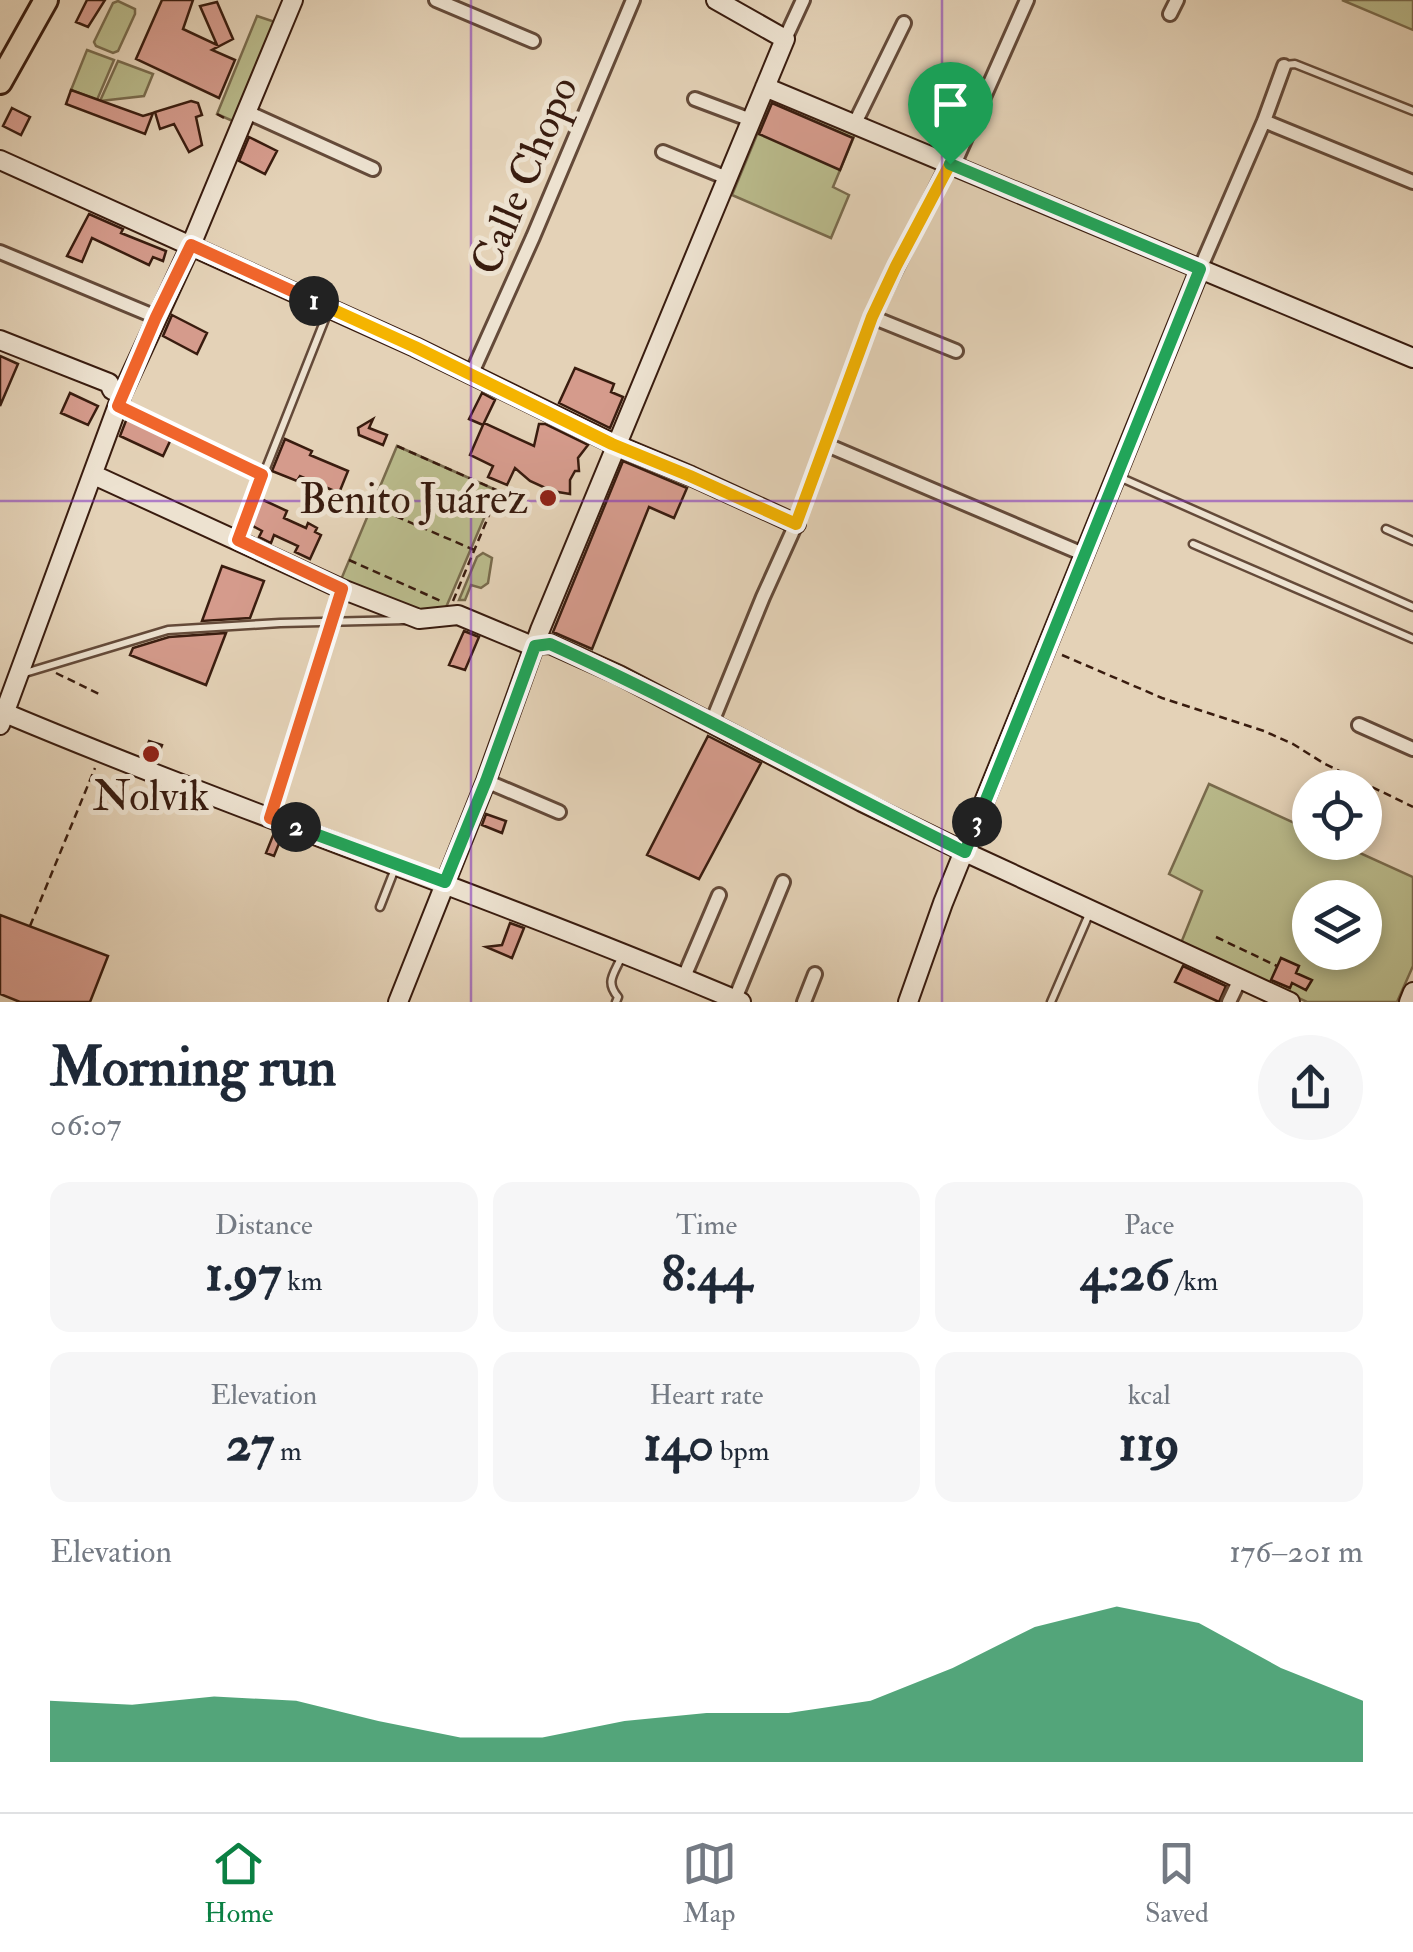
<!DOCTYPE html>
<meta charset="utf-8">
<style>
:root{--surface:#fff;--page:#f6f6f7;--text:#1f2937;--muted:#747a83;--line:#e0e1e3;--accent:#0b8043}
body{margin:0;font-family:"IM FELL Double Pica",serif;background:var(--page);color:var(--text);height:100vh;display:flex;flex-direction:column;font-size:38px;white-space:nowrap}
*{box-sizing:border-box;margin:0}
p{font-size:32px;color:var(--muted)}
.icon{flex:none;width:55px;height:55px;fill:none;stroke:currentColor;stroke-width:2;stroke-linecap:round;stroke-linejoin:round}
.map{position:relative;height:1002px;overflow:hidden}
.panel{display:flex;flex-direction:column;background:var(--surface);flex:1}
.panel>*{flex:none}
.buttons{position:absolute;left:1292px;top:770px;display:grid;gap:20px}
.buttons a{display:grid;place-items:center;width:90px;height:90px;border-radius:50%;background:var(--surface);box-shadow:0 5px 15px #0003;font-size:50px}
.pin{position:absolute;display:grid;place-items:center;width:85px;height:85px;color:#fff;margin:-102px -42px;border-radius:50% 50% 50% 0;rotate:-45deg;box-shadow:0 0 10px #0007}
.pin .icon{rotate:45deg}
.km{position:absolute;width:50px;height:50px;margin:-25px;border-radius:50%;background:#222;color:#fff;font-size:28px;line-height:50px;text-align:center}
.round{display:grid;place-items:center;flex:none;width:105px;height:105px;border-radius:52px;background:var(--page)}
.head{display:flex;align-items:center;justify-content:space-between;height:170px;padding:0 50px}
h1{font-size:55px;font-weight:700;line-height:75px}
.figures{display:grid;grid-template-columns:repeat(3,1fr);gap:15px;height:170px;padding:10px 50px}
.figures div{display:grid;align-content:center;border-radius:20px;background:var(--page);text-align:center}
.figures b{font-size:50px;font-weight:700}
.figures small{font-size:28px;font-weight:400}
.figures p{font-size:28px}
.chart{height:280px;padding:20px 50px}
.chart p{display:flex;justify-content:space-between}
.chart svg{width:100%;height:180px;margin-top:10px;fill:var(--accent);opacity:.7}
.tab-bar{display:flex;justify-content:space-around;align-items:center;height:140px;border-top:2px solid var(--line);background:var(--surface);font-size:28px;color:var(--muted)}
.tab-bar a{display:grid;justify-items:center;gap:5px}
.tab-bar .active{color:var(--accent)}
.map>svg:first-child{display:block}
</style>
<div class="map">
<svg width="1413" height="1002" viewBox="0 0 1413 1002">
<rect width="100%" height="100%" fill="#e4d2b7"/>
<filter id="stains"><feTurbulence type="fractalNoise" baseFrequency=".002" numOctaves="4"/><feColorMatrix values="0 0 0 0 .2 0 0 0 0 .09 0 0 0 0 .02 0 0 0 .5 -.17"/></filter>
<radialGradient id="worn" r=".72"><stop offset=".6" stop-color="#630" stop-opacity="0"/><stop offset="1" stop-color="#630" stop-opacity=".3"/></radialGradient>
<path fill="#b9ba8b" stroke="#796b4d" stroke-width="2.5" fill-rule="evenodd" d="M1342,0H1413V30Z
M118,1L135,9V14L118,51L113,53L96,46L94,42L113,3Z
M257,16L275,22L235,122L217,114Z
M87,50L114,60L97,100L71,90Z
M118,61L153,74L144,96L100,101Z
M775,91L858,127L833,187L849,195L831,238L732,195Z
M397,446L496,490L444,612L419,615L340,582Z
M483,553L492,558L488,583L481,588L471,585L465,600H459L477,557Z
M1209,784L1310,830V842L1338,843L1413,877V966L1397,1002H1307L1181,943L1202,891L1169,874ZM1310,898H1365V952H1310Z"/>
<path fill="#d59b8c" stroke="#391c0f" stroke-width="2.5" d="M87,0H105L88,27L76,22Z
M162,0H193L183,29L217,45L200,6L217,2L233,39L212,50L235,60L219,98L136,59Z
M71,90L143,116L153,113L145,134L66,104Z
M191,101L198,103L202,115L196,117L202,145L189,152L174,124L160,129L155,112Z
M772,103L853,138L840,170L759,134Z
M12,108L30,117L21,135L3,126Z
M249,137L277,151L265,174L239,161Z
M89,214L123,229L121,233L166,251L163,261L153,257L149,265L92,238L82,262L67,256Z
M172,315L207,333L197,354L163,336Z
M0,356L18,364L0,406Z
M575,368L614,384L611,392L623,397L610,428L559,403Z
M70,393L98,406L88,425L61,413Z
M482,393L495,400L484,423L534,446L539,424H545L588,445L578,458L579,471H575L570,480V494L552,491L530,481L515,468L507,485L488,477L493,466L470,455L483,425L469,419Z
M127,418L171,439L163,456L120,436Z
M373,419L369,428L387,435L383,445L359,435L358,428Z
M285,439L312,451L310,455L348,471L339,493L300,476L297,481L272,471Z
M623,461L687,488L674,518L649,507L592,649L553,632Z
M261,499L287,511L284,518L306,528L308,523L317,528L315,532L321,535L310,559L295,552L298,546L274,535L271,543L259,537L262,531L251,525Z
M222,566L264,581L250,618L202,621Z
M464,631L479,637L465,670L449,665Z
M226,633L206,685L130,655L133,648L169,637Z
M708,736L761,763L699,879L647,855Z
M149,741L162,745L156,761L144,756Z
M486,814L506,821L502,833L482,825Z
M274,833L282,836L274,856L266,853Z
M0,915L108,956L90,1002H20L0,994Z
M510,923L524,928L512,958L486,947L502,945Z
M1281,958L1299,966L1296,973L1312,980L1306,990L1292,983L1290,988L1271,980Z
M1183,966L1226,986L1219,1002L1175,982Z"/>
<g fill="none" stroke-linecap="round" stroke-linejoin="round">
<defs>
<path id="lane" d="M1285,65L1295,64L1413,111
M118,406L261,475
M1117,476L1413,607
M1386,529L1413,541
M238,539L329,309
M1193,544L1413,639
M25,673L168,630L280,623L406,620
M271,817L342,590
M380,907L396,866
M616,1002L618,997C605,982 614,974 621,958
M1051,1002L1090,912"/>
<path id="street" d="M436,0L533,41
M1170,14L1177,0
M785,39L803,0
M695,99L751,120
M247,112L373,169
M1264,121L1413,182
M854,125L904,23
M663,152L727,178
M0,252L156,317
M1200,269L1264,121L1284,66
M872,317L956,351
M471,375L533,237L633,0
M827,445L1083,554
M712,722L763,597L796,524L872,317L946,168L956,160L1027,0
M1359,725L1413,749
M486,781L559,812
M684,977L719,895
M735,999L783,882
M804,1002L815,974
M1229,1002L1240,979"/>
<path id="secondary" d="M765,87L1413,358
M0,160L415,347L612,443L691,476L796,524
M0,340L109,383L112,390L122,394
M94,475L342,589L419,619L458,615L530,645L550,644L619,675L862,802L965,852L1290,1002
M5,713C248,815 498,899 741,1002
M0,725L122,394L191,245L293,0
M398,1002L486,781L540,630L785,39L716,0
M908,1002L943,903L1200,269
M1409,1002L1413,992"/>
<path id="highway" d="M0,82L46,0"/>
</defs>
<use href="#lane" stroke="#644a39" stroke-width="11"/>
<use href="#street" stroke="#644a39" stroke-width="18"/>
<use href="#secondary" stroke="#391c0f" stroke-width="22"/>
<use href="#highway" stroke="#391c0f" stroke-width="28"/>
<path stroke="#391c0f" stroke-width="2.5" stroke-dasharray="8 5" stroke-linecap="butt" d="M217,114L226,119
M397,446L503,493
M372,506L479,552
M349,560L441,601
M453,601L499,491
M1062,655L1162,698L1264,731L1293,744L1325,764L1413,807
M56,673L99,694
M30,926L95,768
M1216,937L1277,966"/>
<use href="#lane" stroke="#ede2d0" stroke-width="6"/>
<use href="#street" stroke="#ede2d0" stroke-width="12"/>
<use href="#secondary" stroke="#ede2d0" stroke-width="18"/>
<use href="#highway" stroke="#e4d2b7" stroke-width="22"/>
</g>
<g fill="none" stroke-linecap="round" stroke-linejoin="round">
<defs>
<path id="split-1" d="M314,301L415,347L612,444L690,476L796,524L872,317L896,266L950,164"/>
<path id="split-2" d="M296,827L270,818L342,589L238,540L262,475L118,406L156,317L191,245L314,301"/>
<path id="split-3" d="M296,827L445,882L486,781L535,646L550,644C691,708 826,784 965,852L977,822"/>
<path id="split-4" d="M950,164L1200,269L977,822"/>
</defs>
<use href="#split-1" stroke="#fff" stroke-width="20"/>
<use href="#split-2" stroke="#fff" stroke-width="20"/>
<use href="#split-3" stroke="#fff" stroke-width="20"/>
<use href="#split-4" stroke="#fff" stroke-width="20"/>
<use href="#split-1" stroke="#f5b400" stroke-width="12"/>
<use href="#split-2" stroke="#f0652b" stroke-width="12"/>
<use href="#split-3" stroke="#22a559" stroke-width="12"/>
<use href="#split-4" stroke="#22a559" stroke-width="12"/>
</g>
<path fill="none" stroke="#7b2cbf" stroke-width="2.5" stroke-opacity="0.55" d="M471,0V1002M942,0V1002M0,501H1413"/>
<g fill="#8f2418" stroke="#ede2d0" stroke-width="4">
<circle cx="548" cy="498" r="10"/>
<circle cx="151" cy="754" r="10"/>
</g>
<g text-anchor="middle" stroke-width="10" stroke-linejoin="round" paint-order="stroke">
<g font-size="42" fill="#391c0f" stroke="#ede2d0">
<text transform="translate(523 175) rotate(-67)" y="15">Calle Chopo</text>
</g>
<g font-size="42" fill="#391c0f" stroke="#ede2d0" text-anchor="end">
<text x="528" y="513">Benito Juárez</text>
<text x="151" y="810" text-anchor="middle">Nolvik</text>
</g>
</g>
<rect width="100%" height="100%" filter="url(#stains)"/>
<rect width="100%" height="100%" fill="url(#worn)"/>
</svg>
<div class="buttons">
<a><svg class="icon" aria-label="locate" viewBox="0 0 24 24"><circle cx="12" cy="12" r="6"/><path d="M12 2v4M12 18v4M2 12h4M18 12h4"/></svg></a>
<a><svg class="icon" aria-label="layers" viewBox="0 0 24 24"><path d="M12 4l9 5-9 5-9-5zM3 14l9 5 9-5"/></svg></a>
</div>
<div class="pin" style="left:950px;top:164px;background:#1e9e55"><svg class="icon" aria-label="arrive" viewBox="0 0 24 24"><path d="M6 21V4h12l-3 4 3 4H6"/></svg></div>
<b class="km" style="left:314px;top:301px">1</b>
<b class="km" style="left:296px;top:827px">2</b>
<b class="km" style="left:977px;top:822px">3</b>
</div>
<section class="panel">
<div class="head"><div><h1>Morning run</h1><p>06:07</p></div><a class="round"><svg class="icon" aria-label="share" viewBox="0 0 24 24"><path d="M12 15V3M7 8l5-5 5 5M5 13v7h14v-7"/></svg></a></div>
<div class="figures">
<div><p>Distance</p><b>1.97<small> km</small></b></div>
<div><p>Time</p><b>8:44</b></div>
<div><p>Pace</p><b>4:26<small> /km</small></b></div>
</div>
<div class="figures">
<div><p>Elevation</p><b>27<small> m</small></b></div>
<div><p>Heart rate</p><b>140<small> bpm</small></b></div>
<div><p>kcal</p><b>119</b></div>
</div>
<div class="chart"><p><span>Elevation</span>176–201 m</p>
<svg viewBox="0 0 160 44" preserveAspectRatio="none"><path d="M0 44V29L10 30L20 28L30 29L40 34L50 38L60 38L70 34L80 32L90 32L100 29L110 21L120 11L130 6L140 10L150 21L160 29V44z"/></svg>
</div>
</section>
<nav class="tab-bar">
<a class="active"><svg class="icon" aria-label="home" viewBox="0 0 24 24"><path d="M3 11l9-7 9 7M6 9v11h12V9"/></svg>Home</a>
<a><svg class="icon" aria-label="map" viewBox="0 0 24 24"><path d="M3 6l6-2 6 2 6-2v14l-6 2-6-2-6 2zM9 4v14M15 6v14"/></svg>Map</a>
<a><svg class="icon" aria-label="saved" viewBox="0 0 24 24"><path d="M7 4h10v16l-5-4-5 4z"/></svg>Saved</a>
</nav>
